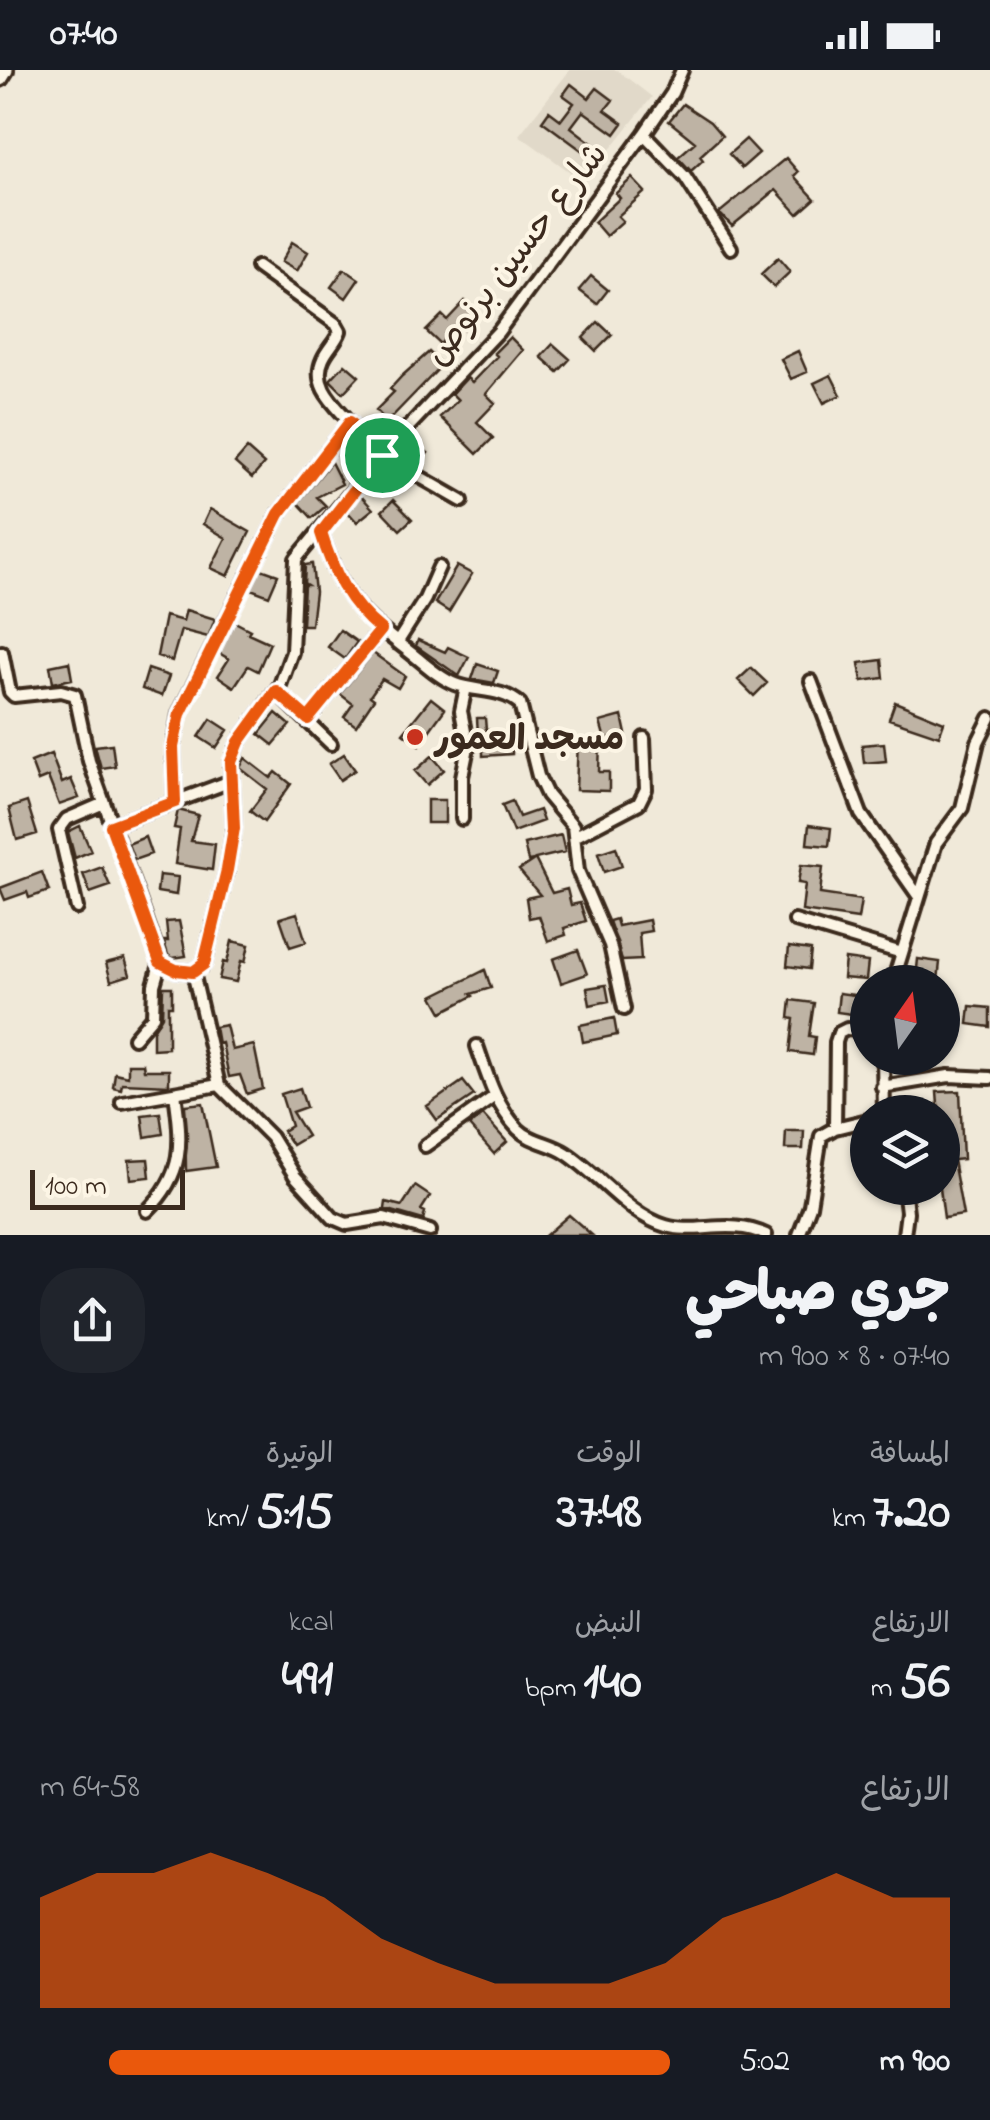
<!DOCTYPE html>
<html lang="ar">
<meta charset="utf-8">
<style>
:root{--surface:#171b24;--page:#20242c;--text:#f1f3f6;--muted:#9ea1a6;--accent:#ea580c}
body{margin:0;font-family:"Indie Flower","Playpen Sans Arabic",sans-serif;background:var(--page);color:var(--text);direction:rtl;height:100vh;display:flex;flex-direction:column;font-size:38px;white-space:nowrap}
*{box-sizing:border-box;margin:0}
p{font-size:32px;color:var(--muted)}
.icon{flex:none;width:55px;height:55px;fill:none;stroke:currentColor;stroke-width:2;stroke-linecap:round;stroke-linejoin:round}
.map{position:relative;height:1165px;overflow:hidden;direction:ltr}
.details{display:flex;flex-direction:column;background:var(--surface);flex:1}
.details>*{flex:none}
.needle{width:65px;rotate:14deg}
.buttons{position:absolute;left:850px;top:895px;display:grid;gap:20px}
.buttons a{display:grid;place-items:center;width:110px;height:110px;border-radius:50%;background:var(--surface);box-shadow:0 2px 8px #0004;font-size:50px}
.scale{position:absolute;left:30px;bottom:25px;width:155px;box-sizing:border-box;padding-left:10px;border:5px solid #3b2a1e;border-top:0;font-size:28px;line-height:35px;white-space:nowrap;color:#3b2a1e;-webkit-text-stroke:8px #fcf5e5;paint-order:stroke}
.pin{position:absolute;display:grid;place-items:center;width:85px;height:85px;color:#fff;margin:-42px;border:5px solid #fff;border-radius:50%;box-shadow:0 2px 10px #0007}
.round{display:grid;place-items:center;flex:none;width:105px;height:105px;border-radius:40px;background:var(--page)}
.headline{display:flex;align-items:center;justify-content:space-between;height:170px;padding:0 40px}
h1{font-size:55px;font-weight:800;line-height:75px}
.stats{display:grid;grid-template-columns:repeat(3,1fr);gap:15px;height:170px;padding:10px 40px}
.stats div{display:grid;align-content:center}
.stats b{font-size:50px;font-weight:800}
.stats small{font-size:28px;font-weight:400}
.stats p{font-size:28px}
.chart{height:280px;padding:20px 40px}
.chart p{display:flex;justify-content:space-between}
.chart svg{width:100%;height:180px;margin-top:10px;fill:var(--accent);opacity:.7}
ul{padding:0 40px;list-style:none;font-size:32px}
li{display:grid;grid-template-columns:160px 120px 1fr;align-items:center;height:75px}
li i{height:25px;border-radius:12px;background:var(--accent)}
.status{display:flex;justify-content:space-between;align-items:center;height:70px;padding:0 50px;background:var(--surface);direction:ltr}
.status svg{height:28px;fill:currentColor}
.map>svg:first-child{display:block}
</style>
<div class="status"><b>07:40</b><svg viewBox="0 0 49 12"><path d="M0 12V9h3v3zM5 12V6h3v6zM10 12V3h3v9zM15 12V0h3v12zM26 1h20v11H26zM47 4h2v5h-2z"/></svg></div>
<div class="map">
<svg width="990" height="1165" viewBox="0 0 990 1165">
<rect width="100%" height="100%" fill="#f0e9d9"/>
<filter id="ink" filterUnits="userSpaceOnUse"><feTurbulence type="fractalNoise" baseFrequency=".01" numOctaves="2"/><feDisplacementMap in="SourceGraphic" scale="20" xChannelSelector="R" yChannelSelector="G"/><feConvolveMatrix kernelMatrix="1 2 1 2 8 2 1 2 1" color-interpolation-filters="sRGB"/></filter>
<g filter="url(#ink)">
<path fill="#e1d9c9" d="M570,0H617L652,27L584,112L519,65Z"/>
<path fill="#beb3a4" stroke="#3b2a1e" stroke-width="2.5" d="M571,14L589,28L597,18L613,30L605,40L623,53L615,64L583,41L571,57L602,81L595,90L542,51L549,41L561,50L574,33L563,25Z
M683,34L710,52L722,66L700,86L703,90L691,101L678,87L695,72L669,51Z
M746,69L759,83L742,98L729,84Z
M786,88L798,102L794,106L815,129L798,144L776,120L732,156L719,143Z
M632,108L645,122L618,146L623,151L606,166L594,152L620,128L616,123Z
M292,172L308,182L297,201L281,192Z
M778,188L790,202L774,217L761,204Z
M344,199L359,209L346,228L331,217Z
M591,206L608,220L597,234L579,220Z
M465,231L478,244L463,260L458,255L440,274L426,261L442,245L447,250Z
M598,252L612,265L596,281L583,268Z
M510,267L523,280L486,324L495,333L477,352L493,368L477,384L440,347L458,330L452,324L467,308L472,312L497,286L494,283Z
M553,274L570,289L558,302L541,287Z
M798,281L807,302L791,309L781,289Z
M429,282L442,295L387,352L376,340L394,322L390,319L402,306Z
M345,294L359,306L343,323L330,310Z
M831,305L841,325L824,333L814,313Z
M413,371L428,383L417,395L401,386Z
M247,379L264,394L252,408L235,393Z
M331,392L342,414L317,427L326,436L312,448L298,433Z
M361,426L373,439L357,452L347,441Z
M393,430L412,449L400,460L382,441Z
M210,439L250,462L228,506L211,498L226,468L203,454Z
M312,494L315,522L311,555H302L304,515H307L304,513L305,495Z
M457,496L472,504L449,542L435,533Z
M261,499L278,505L269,526L251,519Z
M186,540L215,549L208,567L181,560L172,591L157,586L165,546L183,551Z
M235,552L250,560L248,563L270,573L258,601L248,596L234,617L218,606L229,589L219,583Z
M340,560L357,572L345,589L328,577Z
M418,570L445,582L448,577L469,587L459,606L416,576Z
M373,583L405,606L398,618L382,609L370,626L374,629L356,656L344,647L353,634L340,624Z
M882,590L884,608L862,611L859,593Z
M69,592L72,609L53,613L50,596Z
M477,594L498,601L494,613L472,609Z
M751,598L767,613L754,626L738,610Z
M148,599L169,606L162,626L142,619Z
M431,628L445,639L419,675L403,663Z
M895,632L944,652L939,666L889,649Z
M276,643L290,655L273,675L259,664Z
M622,646L626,664L605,669L600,652Z
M477,648H485L486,660H495V666H512V684L483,686V665H478Z
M211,649L228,660L216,678L199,667Z
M578,670L600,671L599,702H609V721L576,720Z
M884,673L886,691L864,693L862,675Z
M112,674L115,696L101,698L95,676Z
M51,684L62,713L71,709L79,728L59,735L48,707L38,711L31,692Z
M344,684L355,700L340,710L329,694Z
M432,686L444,700L427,715L415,701Z
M245,688L271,708L276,702L291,714L264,752L250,741L267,719L240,698Z
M427,730H445V753H427Z
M512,731L519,747L539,740L543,751L513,762L502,735Z
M27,732L37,764L17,770L9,738Z
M178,740L198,745L191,771L215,774L212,800L175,794L180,759L174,758Z
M809,755L831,758L829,776L807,774Z
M80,756L91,781L75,788L68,762Z
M561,765L565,782L535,789L552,823L567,819L571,835L580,833L586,851L564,858L566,865L548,871L539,846L529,848L526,828L540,825L519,800L534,790L528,791L524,774Z
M145,767L151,784L134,790L128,774Z
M616,777L622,796L604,802L598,783Z
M801,795L823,797L820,824L861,830L858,849L802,841L805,814L798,813Z
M102,797L110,816L90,823L83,804Z
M42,802L49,821L29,828L27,822L5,830L0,818Z
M159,805L178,807L176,825L157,822Z
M297,843L306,872L290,877L280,848Z
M616,849L618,856L649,850L651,861L639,863L641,890L622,891L609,851Z
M179,851L186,886L173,888L168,885L165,875L164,871H168L166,852Z
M232,871L249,875L245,892L241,891L236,912L219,909L223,892L227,893Z
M789,877L811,880L809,899L787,896Z
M578,880L587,904L561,913L553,889Z
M125,888L130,905L111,911L106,893Z
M845,889L868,892L866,910L843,908Z
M918,889L940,892L938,911L916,908Z
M485,900L491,918L471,924L473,926L442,942L433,926Z
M606,915L609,931L590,935L587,918Z
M163,917H172V936H168V978L153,979V960L162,946Z
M839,923L862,926L859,945L837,942Z
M791,930L814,933L809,966L815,967L813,985L790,982L794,949L789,948Z
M970,936L990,938V957L968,954Z
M614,948L617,965L583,972L580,955Z
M226,955L232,980L254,975L263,1019L247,1024L240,1005L229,1007L222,973L218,974L215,957Z
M128,994H143L144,1000H169V1015L122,1013L121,1019L113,1017L115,1003L128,1006Z
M463,1011L474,1025L437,1050L427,1036Z
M300,1018L306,1037L292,1042L307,1066L292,1075L283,1061L291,1056L281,1024Z
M960,1021L963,1089L953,1090L963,1145L944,1148L940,1118L942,1042L938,1035L937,1022Z
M203,1033L216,1097L186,1101L185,1035Z
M160,1043L163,1064L145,1067L142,1045Z
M483,1045L507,1072L494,1084L469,1056Z
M786,1061H804L803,1079H785Z
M148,1089L150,1107L131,1109L129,1090Z
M415,1116L430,1126L421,1140L425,1142L423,1150L385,1139L386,1132L402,1136Z
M569,1145L592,1165H546Z"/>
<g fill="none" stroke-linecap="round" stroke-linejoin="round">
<defs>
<path id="minor" d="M644,64L685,107L731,178
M257,197L336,254L340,261C336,272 328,278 323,289C311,315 334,334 350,352
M321,463C341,526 359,543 411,583C424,593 439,608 455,614C476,622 502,618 520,634L538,706L547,725L573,756L578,801L610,875L624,939
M397,573L425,529L439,497
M2,582L10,622L14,626L61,621L75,625L89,691L161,891L176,900L193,902
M811,611L861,744L919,827
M276,621L331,674
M308,649L381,560
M175,732L173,677L179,644L279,444L350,352L382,385L462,431
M462,749V707L468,677L461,641L466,617
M111,756L231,711
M576,766L639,733L646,719L644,668
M77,838L59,760L67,749L104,733
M795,851L902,883
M893,912L936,773L962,738L978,672L990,648
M134,968L153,946L154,915L161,891
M477,976C487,1005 496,1036 518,1059C531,1072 551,1073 566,1083C600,1105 627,1144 666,1156C696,1165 732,1148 766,1165
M883,988L884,1042
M882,1017L949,1006L990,1008
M122,1032L219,1015
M835,1058L836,972L839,963L847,959L868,961
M425,1076L495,1026
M904,1118L907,1142L904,1165
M147,1141C185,1103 182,1073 175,1023
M430,1161L384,1148L347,1154L333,1148L295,1106L271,1067L219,1015L193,902L204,894L227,800L234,757L231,693L239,672L280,615L292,582L296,489L382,385L498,262L644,64L672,23L682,0
M799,1165L810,1136L821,1066L835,1058L868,1050"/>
<path id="secondary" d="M0,8L5,0"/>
</defs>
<use href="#minor" stroke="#3b2a1e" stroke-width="18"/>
<use href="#secondary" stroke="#3b2a1e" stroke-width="22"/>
<use href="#minor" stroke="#fcf5e5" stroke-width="10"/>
<use href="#secondary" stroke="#fcf5e5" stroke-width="15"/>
</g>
</g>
<g fill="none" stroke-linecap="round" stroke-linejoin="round" filter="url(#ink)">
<defs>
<path id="route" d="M350,352L382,385L321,463C333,502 348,533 381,560L308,649L276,621L239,672L231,692L234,758L227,800L204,894L193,902L176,900L160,892L111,756L175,732L173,677L180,644L279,444Z"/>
</defs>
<use href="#route" stroke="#fff" stroke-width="20"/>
<use href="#route" stroke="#ea580c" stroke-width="12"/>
</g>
<circle fill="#c8321e" stroke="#fcf5e5" stroke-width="4" cx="415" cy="667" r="10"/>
<g text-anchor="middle" stroke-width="8" stroke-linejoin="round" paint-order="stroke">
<g font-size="35" fill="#3b2a1e" stroke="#fcf5e5">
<text transform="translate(515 183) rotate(-52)" y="12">شارع حسين برنوص</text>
</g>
<g font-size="35" font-weight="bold" fill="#3b2a1e" stroke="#fcf5e5" text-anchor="start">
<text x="435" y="679">مسجد العمور</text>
</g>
</g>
</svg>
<div class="buttons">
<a><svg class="needle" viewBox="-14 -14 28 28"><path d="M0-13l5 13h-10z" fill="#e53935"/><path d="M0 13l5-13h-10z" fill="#9ea1a6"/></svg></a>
<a><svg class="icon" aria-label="layers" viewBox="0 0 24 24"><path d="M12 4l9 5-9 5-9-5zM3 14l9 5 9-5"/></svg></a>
</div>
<div class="scale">100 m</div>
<div class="pin" style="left:382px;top:385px;background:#1e9e55"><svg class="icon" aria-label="arrive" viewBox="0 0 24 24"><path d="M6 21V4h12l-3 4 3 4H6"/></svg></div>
</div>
<section class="details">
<div class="headline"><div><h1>جري صباحي</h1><p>07:40 · 8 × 900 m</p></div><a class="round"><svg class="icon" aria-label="share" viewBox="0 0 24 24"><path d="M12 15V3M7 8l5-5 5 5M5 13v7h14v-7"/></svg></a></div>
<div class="stats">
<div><p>المسافة</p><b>7.20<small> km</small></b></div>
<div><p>الوقت</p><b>37:48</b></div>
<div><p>الوتيرة</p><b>5:15<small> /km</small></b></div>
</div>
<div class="stats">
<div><p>الارتفاع</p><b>56<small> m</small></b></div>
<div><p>النبض</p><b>140<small> bpm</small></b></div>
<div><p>kcal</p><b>491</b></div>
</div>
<div class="chart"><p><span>الارتفاع</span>58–64 m</p>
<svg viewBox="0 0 160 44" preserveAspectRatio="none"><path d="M0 44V17L10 11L20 11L30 6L40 11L50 17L60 27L70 33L80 38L90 38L100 38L110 33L120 22L130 17L140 11L150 17L160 17V44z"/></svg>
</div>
<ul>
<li><b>900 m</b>5:02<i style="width:89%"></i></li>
</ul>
</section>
